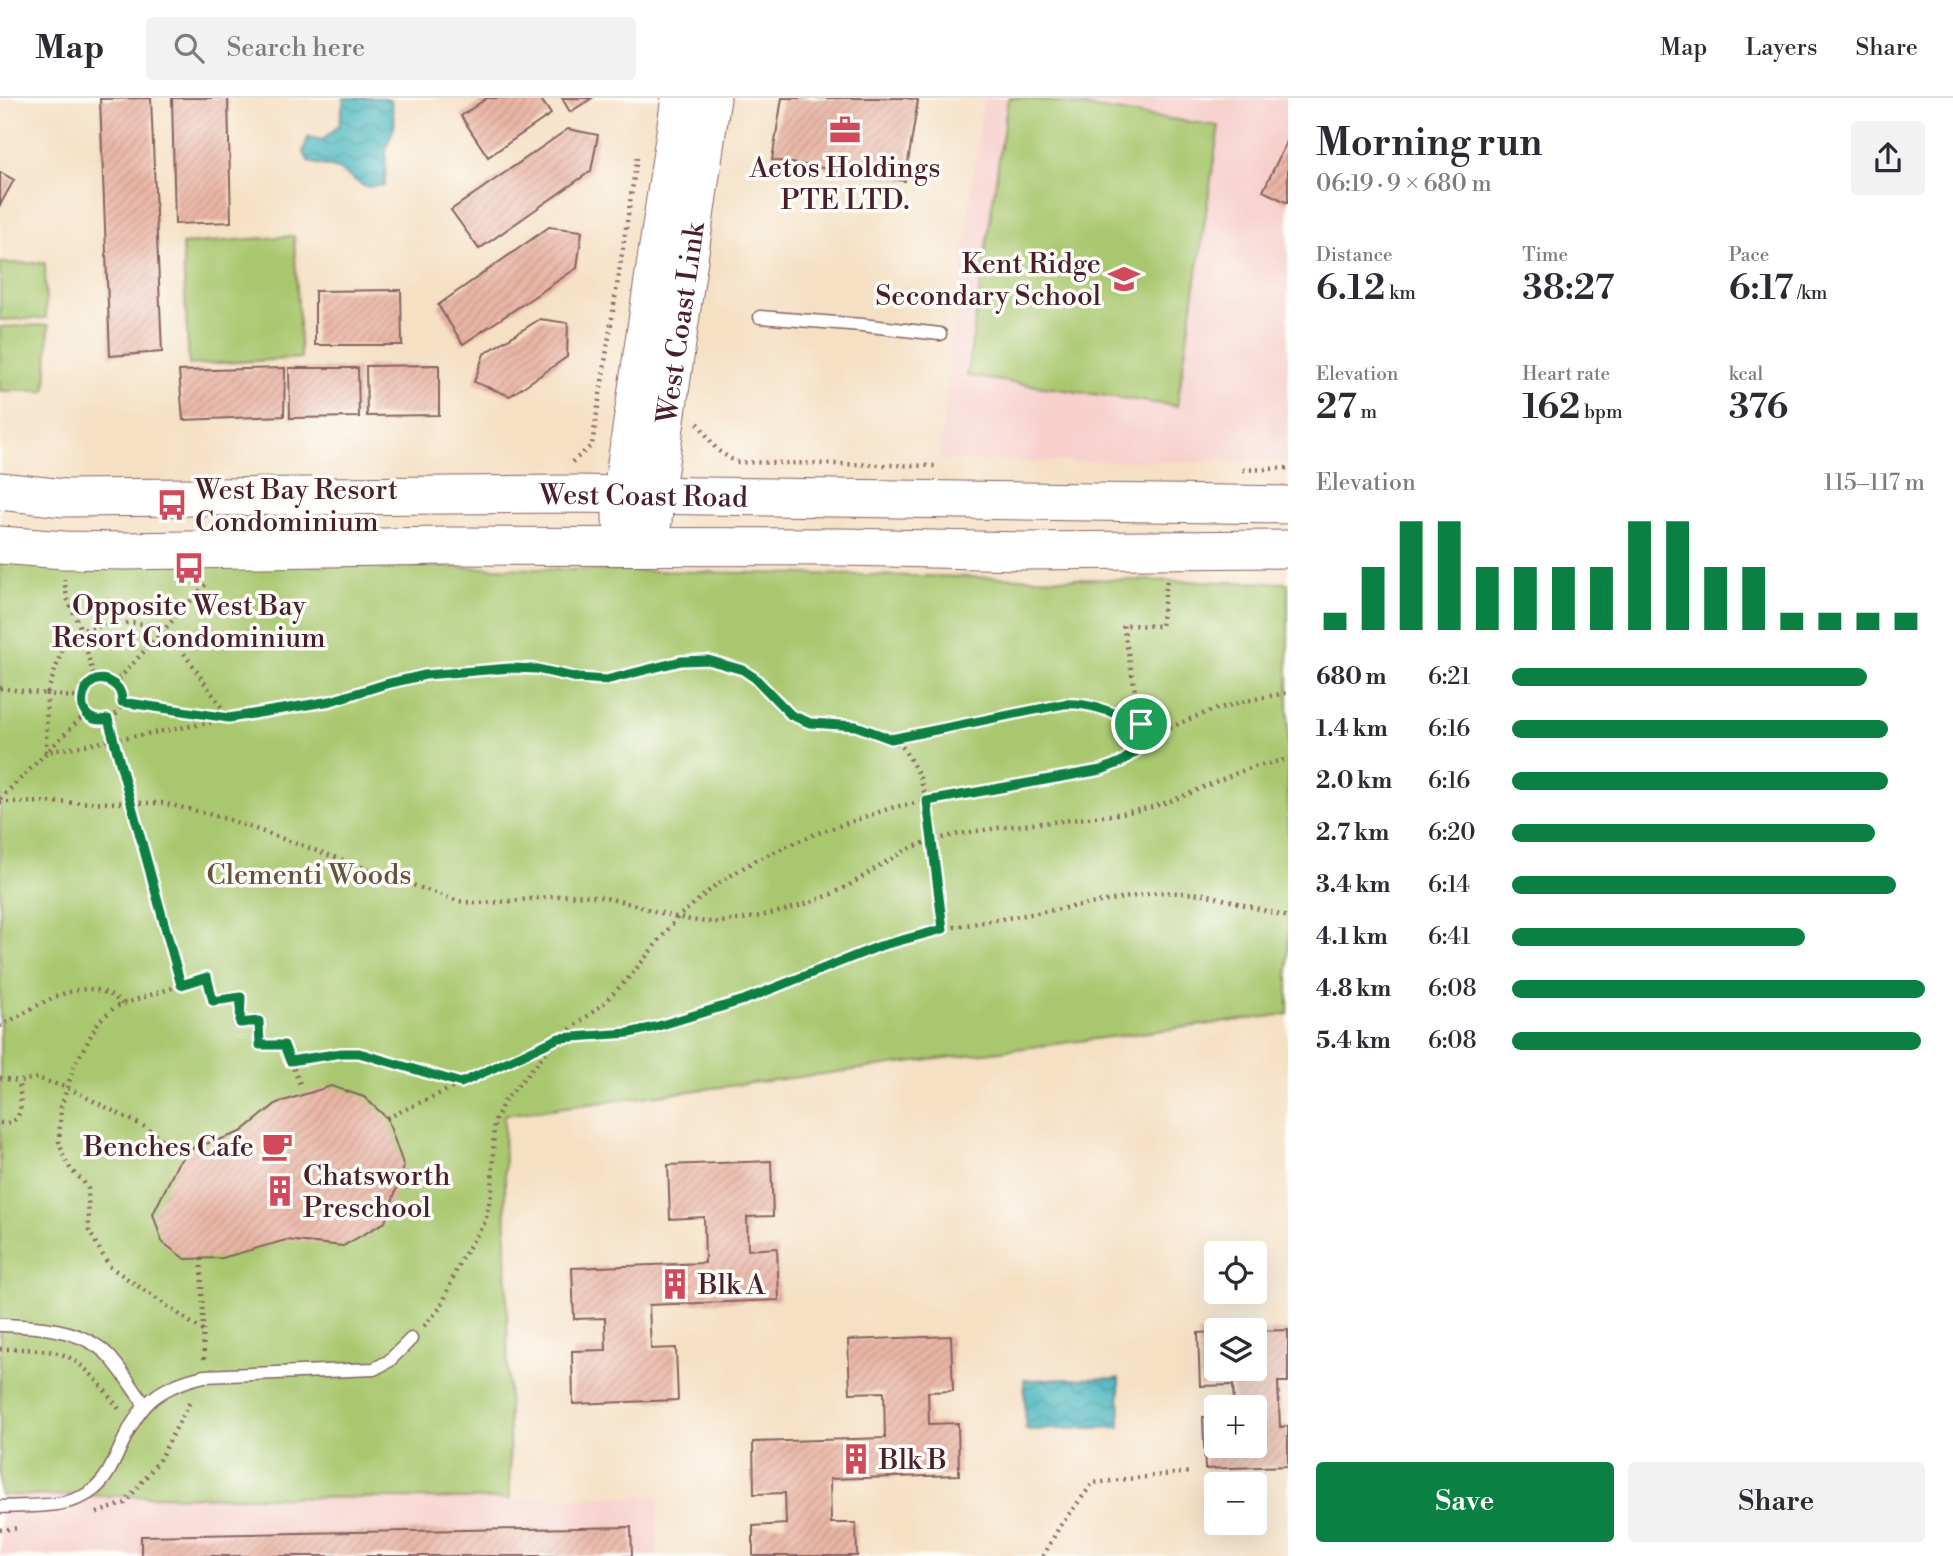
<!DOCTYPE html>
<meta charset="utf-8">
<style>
:root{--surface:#fff;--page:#f2f2f3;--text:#2b2b33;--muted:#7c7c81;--line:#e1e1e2;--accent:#0b8043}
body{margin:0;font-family:"Libre Bodoni",serif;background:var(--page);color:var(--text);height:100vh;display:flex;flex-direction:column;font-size:26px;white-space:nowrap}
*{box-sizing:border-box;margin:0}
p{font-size:23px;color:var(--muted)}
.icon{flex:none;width:38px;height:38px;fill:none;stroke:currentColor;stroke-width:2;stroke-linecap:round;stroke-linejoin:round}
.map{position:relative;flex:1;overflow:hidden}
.panel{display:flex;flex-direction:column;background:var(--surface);width:665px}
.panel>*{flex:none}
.tools{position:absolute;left:1204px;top:1143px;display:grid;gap:14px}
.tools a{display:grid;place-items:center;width:63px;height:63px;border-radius:7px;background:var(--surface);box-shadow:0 7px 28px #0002;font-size:35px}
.pin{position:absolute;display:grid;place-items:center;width:60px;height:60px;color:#fff;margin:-30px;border:4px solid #fff;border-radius:50%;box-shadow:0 2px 7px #0007}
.round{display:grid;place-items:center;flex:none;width:74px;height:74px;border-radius:7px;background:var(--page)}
.headline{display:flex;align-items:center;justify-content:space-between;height:119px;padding:0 28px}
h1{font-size:38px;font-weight:600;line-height:52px}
.stats{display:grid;grid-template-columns:repeat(3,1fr);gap:10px;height:119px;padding:7px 28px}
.stats div{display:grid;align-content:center}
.stats b{font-size:35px;font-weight:600}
.stats small{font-size:19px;font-weight:400}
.stats p{font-size:19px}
.chart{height:196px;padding:14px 28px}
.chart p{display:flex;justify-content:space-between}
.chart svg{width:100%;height:126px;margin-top:7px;stroke:var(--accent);stroke-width:6}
.button{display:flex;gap:14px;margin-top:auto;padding:14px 28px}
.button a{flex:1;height:80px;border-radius:7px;background:var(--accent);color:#fff;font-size:28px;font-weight:600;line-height:80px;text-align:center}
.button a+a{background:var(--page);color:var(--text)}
ul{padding:0 28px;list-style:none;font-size:23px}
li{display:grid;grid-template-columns:112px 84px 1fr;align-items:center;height:52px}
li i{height:18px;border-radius:9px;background:var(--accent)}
header{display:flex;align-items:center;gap:42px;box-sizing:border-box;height:98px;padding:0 35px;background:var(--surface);border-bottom:2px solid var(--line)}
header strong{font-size:33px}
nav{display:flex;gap:38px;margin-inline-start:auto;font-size:24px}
.search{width:490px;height:63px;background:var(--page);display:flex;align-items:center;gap:18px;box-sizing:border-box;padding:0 24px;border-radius:7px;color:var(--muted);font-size:26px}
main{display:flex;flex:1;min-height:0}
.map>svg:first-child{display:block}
</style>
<header>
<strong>Map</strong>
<div class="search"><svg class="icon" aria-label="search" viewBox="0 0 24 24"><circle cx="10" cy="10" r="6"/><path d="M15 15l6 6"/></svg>Search here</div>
<nav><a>Map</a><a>Layers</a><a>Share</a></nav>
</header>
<main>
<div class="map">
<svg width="1288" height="1458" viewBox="0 0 1288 1458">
<defs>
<pattern id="water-waves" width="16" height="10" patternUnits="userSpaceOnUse" patternTransform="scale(1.75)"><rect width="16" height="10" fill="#46b5be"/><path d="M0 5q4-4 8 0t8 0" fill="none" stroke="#3c939b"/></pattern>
<pattern id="building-hatch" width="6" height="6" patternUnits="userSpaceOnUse" patternTransform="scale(1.75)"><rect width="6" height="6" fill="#e9b5a5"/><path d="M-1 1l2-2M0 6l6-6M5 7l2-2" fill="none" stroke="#c99b8e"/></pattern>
</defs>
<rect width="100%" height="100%" fill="#fdfcf7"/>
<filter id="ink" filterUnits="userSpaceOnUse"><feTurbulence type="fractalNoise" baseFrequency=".0143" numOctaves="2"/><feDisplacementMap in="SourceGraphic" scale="14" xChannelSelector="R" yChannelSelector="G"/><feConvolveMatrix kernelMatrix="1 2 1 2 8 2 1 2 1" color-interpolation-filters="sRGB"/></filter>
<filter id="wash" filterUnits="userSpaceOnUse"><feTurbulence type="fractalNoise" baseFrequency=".00686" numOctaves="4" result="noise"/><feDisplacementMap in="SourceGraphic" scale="28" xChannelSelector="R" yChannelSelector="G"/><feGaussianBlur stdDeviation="1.57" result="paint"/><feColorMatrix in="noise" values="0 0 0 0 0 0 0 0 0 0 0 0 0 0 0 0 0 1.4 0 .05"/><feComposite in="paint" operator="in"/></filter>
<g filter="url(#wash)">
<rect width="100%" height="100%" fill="#f5e0c4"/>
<path fill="#f7d0cc" d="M983,0H1288V364L938,363Z
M0,1397L510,1401L658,1398L657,1458H0Z"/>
<path fill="#a9c76e" stroke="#7a734c" stroke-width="2" d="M1008,0H1027L1219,28L1177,308L967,278Z
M294,138L301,260L189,267L182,146Z
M0,165H45L46,220L0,222Z
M49,227L46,293H0V229Z
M0,458L125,463L1288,485V916L504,1017L510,1401L0,1397Z"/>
<path fill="url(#water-waves)" stroke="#486a74" stroke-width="2" d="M344,0H383L391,3L395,27L386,50L385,87L365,89L338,71L309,64L303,54L308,39L323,42L339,27Z
M1119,1280L1120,1329L1026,1332L1024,1282Z"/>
<g id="blocks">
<path fill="url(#building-hatch)" d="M151,0L162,254L110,258L100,1Z
M172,0H228L231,124L175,126Z
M487,0H540L551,16L488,59L461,18Z
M562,0H592L570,14Z
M782,0H905L918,2L905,83L772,62Z
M568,31L598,37L591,73L479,151L451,112Z
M1288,41V105L1263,93Z
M0,74L14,82L0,107Z
M549,129L582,133L577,170L463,246L438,207Z
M401,192L402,247H315V193Z
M540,221L568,225L567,259L510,298L474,284L484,256Z
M439,267V317L367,318L366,268Z
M285,270L284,318L183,322L179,273Z
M289,270H358L359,319L290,320Z
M331,988L364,999L387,1020L404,1069L385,1124L343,1148L286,1142L222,1160L185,1161L162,1144L153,1116L178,1065L195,1048L213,1044L241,1034L277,1005Z
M771,1063L773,1118L747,1119L748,1152L777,1150L779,1202L649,1207L651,1251L676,1250L678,1302L573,1306L572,1253L606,1252L605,1220L574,1221L572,1170L705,1165L704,1119L670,1121L668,1067Z
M1288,1232V1284H1278L1280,1329L1288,1328V1368L1205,1371L1203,1319H1216V1348H1255V1309H1234L1233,1287L1200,1288L1198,1235L1216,1234V1270H1255V1233Z
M951,1238L953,1293L928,1294L929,1326L958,1325L959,1377L830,1381L831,1425H856L857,1458H753V1428L786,1426L785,1395L754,1396L753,1344L885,1340L884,1294L850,1295L848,1242Z
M631,1429L632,1458H141V1438Z"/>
</g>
</g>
<g filter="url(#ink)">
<use href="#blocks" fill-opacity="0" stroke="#866361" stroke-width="2"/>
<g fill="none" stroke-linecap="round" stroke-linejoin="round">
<defs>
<path id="service" d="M760,219L862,227L940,236
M0,1227C36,1228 82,1230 109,1258C122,1272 133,1291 145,1307
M0,1409C29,1407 64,1411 89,1395C104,1385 110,1372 117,1357C139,1308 151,1291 204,1278L374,1271L389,1263L411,1241"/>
<g id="secondary">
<path id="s1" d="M0,393L64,400L572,396L1288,407"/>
<path d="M621,422V399L680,0"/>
<path id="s2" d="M653,424L655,399L712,0"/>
<path d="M0,447L64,452L125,453L448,448L843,449L1023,453L1288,451"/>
</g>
</defs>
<use href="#service" stroke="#866361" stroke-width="15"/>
<use href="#secondary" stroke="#866361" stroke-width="39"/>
<path stroke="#866361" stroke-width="4.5" stroke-dasharray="2 5" stroke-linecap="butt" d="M698,325L717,352L736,364L938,368
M572,364L592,347L637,60
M1243,372L1288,370
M82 602a20 20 0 1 1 40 0a20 20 0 1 1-40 0Z
M95,583L81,532C113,525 148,517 174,541L229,620
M114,586L208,484
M0,590L47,596L64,546L81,532L67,500L64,481
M82,600L47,596L46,654L331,603L386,586L425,577L511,570L537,571L578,580L605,582L681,563L708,562L733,568L755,580L791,617L810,625L856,628L875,634L891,641L903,650L919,677L927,703L943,831
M122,604L224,620
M108,621L181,887
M1141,626L1123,527L1161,528L1167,481
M891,641L1064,606C1098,604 1131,623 1162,633
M0,701L86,615
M0,704L162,705L193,712L227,721L458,803C506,810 553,792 600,799C644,806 685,829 729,823C765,819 815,806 846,789C875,772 900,751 934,742C1002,724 1074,726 1143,711C1176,704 1206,687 1237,675C1253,668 1271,665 1288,661
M0,928C36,911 85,869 122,906
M290,963L342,955H359L461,985
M0,980L19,983L37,980L68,990L145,1029L184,1058
M387,1020L559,940L629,935L655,929L744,902L880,848L943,831L1159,794L1205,796L1288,819
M0,1025C27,1027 20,1001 19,983
M201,1161L204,1262
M424,1228L441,1209L460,1163L485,1124L492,1092L494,1024L505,1002L559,940L603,906L632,876L678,819L717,786L756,762L815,736L894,709L1101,672C1128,664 1145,642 1170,630C1206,612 1248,601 1288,595
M203,1233L109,1168L89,1133L88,1091L83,1083L71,1072L63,1057L59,1043L61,1009L74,968L99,923L114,910L122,906L207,879L213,903L241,899L240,924L259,923L260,948L284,947L300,986
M0,1251C19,1251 54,1250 70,1260C91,1272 105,1292 119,1311
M97,1415L125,1405L158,1364L191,1302
M0,1432L20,1430
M1043,1458L1060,1428L1093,1385L1189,1374"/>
<use href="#service" stroke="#fff" stroke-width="12"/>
<use href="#secondary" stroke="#fff" stroke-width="37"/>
</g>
</g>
<g fill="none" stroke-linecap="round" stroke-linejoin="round" filter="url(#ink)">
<defs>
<path id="route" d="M708,562L743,572L755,580L791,617L810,625L856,628L891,641L1064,606C1098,604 1131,623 1163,634L1121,664L1101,672L927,703L943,831L880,848L744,902L655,929L629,935L559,940L461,985L359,955H342L290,963L284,947H260L259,923L240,925L241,899L213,903L207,879L181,887L108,621C67,630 81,566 112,585C119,589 122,596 122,604L229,620L331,603L386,586L425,577L511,570L537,571L578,580L606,582L681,563Z"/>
</defs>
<use href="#route" stroke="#fff" stroke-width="14"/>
<use href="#route" stroke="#0b8043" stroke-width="9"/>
</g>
<defs>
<symbol id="office-bare" viewBox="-9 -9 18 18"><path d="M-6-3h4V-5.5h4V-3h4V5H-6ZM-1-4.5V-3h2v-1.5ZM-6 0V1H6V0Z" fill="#d1495b" stroke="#fdfcf7" stroke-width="2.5" paint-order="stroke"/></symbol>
<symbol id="school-bare" viewBox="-9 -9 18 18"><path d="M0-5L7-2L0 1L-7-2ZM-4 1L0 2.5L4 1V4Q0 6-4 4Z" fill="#d1495b" stroke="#fdfcf7" stroke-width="2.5" paint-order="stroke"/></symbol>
<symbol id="bus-bare" viewBox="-9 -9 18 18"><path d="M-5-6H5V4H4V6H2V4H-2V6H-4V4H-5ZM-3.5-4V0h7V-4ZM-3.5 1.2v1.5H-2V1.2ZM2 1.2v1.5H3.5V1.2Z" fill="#d1495b" stroke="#fdfcf7" stroke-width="2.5" paint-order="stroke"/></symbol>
<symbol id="cafe-bare" viewBox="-9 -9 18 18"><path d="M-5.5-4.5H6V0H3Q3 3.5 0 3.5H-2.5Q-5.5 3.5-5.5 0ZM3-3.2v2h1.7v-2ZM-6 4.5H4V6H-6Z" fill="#d1495b" stroke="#fdfcf7" stroke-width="2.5" paint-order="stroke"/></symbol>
<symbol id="building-bare" viewBox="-9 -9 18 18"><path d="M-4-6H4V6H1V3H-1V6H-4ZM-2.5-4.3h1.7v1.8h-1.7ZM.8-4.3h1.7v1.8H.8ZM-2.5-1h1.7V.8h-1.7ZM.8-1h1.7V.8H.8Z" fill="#d1495b" stroke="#fdfcf7" stroke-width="2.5" paint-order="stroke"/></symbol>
</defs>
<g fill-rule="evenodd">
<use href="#office-bare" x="823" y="10" width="44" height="44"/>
<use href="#school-bare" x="1102" y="159" width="44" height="44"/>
<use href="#bus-bare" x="150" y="385" width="44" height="44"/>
<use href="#bus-bare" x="167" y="448" width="44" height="44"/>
<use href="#cafe-bare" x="255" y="1026" width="44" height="44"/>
<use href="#building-bare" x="258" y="1071" width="44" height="44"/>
<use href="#building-bare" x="653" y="1164" width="44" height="44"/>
<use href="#building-bare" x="834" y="1339" width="44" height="44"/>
</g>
<g text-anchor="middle" stroke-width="7" stroke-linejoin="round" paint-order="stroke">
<g font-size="28" fill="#4a1f2b" stroke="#fdfcf7" text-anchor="start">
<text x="845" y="79" text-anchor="middle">Aetos Holdings<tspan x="845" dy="32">PTE LTD.</tspan></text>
<text x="1101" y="175" text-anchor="end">Kent Ridge<tspan x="1101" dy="32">Secondary School</tspan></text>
<text x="195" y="401">West Bay Resort<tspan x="195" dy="32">Condominium</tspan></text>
<text x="189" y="517" text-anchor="middle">Opposite West Bay<tspan x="189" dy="32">Resort Condominium</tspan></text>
<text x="254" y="1058" text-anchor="end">Benches Cafe</text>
<text x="303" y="1087">Chatsworth<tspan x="303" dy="32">Preschool</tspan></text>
<text x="698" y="1196">Blk A</text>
<text x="879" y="1371">Blk B</text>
</g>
<g font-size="28" fill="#4a1f2b" stroke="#fdfcf7">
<text dy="10" stroke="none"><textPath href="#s2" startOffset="201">West Coast Link</textPath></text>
<text dy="10" stroke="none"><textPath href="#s1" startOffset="644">West Coast Road</textPath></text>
</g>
<g font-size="28" fill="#66513f" stroke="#fdfcf7">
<text x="309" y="786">Clementi Woods</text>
</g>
</g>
</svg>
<div class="tools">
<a><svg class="icon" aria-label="locate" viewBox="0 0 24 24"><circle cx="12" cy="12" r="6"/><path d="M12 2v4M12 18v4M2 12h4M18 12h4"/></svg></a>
<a><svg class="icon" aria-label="layers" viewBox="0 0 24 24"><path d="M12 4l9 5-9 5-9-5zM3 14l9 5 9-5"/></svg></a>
<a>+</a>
<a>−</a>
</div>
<div class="pin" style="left:1141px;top:626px;background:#1e9e55"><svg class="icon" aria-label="arrive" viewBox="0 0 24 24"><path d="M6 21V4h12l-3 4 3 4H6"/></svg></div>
</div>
<section class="panel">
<div class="headline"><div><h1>Morning run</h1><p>06:19 · 9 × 680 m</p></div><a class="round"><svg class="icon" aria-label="share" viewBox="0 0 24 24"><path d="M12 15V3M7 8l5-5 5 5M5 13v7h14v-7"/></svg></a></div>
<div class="stats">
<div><p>Distance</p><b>6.12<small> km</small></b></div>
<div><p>Time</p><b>38:27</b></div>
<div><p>Pace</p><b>6:17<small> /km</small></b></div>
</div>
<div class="stats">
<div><p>Elevation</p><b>27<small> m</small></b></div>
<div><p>Heart rate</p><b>162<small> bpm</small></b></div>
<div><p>kcal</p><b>376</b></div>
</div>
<div class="chart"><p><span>Elevation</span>115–117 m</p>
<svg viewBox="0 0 160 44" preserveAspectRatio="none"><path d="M5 44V38M15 44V22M25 44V6M35 44V6M45 44V22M55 44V22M65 44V22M75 44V22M85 44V6M95 44V6M105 44V22M115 44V22M125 44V38M135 44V38M145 44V38M155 44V38"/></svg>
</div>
<ul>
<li><b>680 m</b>6:21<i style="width:86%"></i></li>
<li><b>1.4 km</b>6:16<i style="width:91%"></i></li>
<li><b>2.0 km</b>6:16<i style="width:91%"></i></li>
<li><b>2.7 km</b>6:20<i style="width:88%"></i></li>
<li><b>3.4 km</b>6:14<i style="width:93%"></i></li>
<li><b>4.1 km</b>6:41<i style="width:71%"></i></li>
<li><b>4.8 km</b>6:08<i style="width:100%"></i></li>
<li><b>5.4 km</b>6:08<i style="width:99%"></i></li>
</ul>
<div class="button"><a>Save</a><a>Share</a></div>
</section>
</main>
